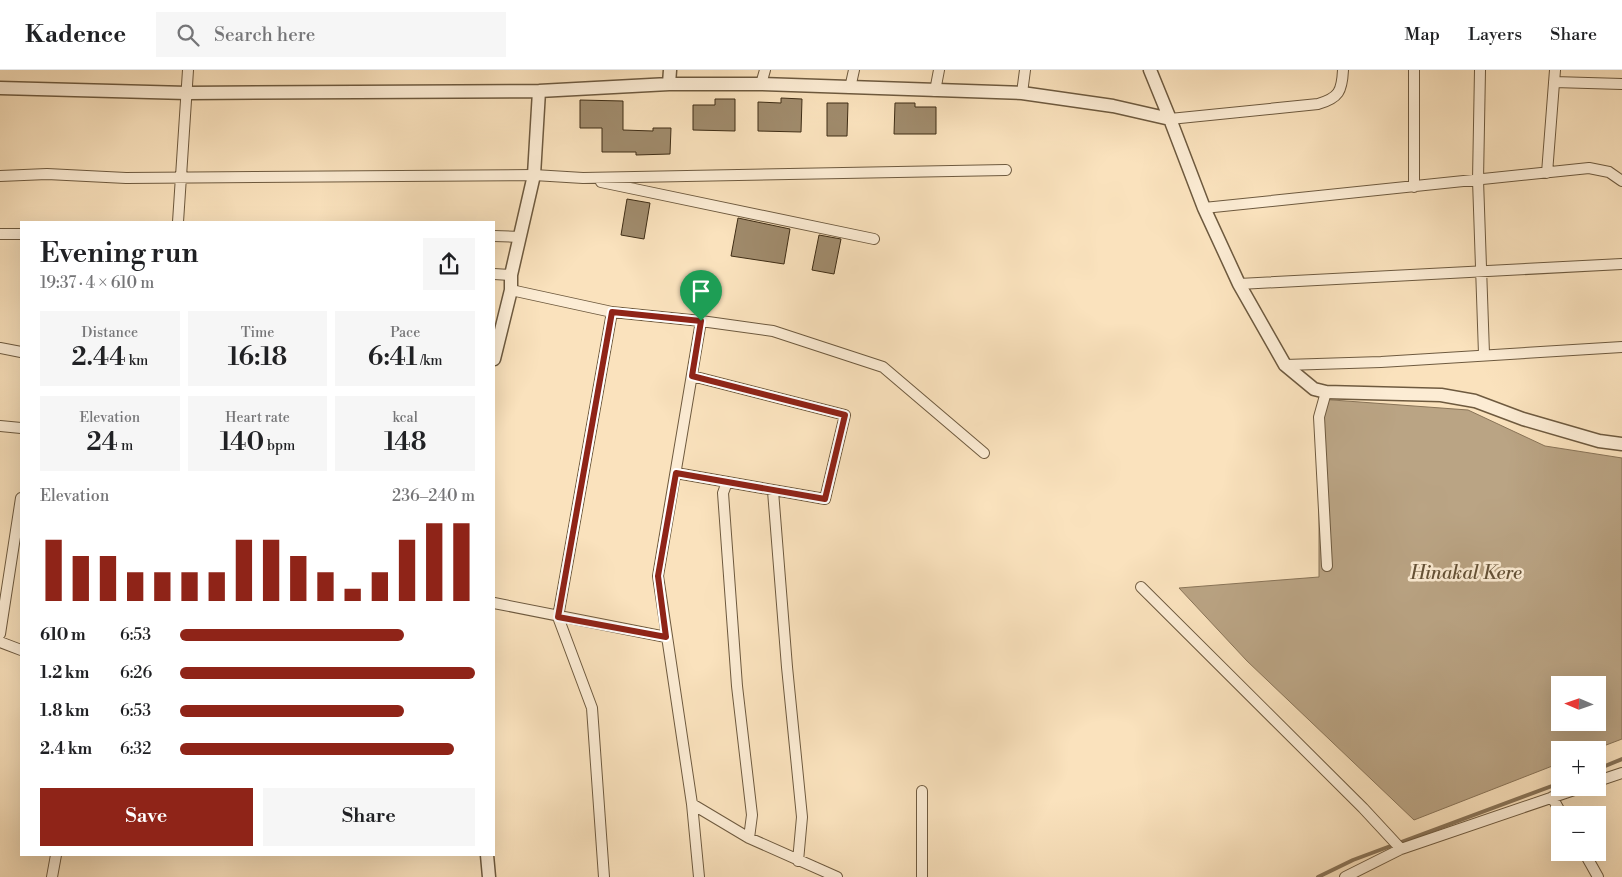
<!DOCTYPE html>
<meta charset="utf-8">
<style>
:root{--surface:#fff;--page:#f6f6f6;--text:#202124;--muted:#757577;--line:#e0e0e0;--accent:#8f2418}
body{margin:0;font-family:"Libre Bodoni",serif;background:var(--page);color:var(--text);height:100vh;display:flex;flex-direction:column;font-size:19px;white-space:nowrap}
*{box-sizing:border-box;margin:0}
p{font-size:16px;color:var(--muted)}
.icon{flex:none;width:28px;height:28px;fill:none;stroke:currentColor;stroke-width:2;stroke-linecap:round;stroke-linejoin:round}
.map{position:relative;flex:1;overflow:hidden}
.side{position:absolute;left:20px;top:151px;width:475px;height:635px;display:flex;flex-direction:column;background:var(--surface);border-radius:0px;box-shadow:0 5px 20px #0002}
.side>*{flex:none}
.needle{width:32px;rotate:272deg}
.buttons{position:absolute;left:1551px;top:606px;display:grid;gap:10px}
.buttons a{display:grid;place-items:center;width:55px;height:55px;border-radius:0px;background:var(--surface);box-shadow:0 5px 20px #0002;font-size:25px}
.pin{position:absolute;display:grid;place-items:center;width:42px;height:42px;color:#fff;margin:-51px -21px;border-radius:50% 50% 50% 0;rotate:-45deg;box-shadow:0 0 5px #0007}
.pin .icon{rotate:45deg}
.round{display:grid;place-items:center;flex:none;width:52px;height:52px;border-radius:0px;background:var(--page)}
.head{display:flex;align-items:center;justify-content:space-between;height:85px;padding:0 20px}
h1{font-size:28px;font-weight:600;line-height:38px}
.stats{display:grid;grid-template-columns:repeat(3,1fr);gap:8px;height:85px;padding:5px 20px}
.stats div{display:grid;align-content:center;border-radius:0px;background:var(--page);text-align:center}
.stats b{font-size:25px;font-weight:600}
.stats small{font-size:14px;font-weight:400}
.stats p{font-size:14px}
.chart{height:140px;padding:10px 20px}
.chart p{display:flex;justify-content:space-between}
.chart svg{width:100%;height:90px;margin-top:5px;stroke:var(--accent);stroke-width:6}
.primary-button{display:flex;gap:10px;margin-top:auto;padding:10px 20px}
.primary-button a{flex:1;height:58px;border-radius:0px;background:var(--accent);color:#fff;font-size:20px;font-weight:600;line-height:58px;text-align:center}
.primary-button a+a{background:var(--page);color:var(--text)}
ul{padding:0 20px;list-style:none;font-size:16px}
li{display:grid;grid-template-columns:80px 60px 1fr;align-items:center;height:38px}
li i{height:12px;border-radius:6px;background:var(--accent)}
header{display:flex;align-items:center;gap:30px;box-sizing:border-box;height:70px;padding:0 25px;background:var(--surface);border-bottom:1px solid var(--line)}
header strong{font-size:24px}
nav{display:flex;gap:28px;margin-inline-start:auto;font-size:18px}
.search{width:350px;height:45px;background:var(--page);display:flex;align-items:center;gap:12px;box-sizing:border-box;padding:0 18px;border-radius:0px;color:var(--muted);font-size:19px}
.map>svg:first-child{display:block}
</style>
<header>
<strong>Kadence</strong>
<div class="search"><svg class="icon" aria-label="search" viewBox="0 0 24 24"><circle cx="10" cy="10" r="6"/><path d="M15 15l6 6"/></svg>Search here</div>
<nav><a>Map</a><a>Layers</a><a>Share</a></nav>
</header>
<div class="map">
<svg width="1622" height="807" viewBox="0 0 1622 807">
<rect width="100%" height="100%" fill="#fae2bd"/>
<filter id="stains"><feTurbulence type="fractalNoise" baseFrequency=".004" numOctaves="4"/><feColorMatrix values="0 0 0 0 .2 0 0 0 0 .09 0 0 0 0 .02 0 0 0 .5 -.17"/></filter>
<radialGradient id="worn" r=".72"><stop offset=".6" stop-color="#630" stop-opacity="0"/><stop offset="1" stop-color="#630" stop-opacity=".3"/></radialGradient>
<path fill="#baa484" stroke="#897458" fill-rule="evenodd" d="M1319,329L1468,340L1545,376L1622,388V669L1593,680H1560V693L1414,750L1247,591L1179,518L1319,507ZM1560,615H1598V652H1560Z"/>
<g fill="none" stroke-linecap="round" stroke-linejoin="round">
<path stroke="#897458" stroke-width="4" d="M1598,699L1622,689
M1318,807L1353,790L1560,713"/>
</g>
<path fill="#a08b6c" stroke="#3f2d15" d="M781,28L802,29L801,62L758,61V32L781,33Z
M715,29H735V61L693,60V35H715Z
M580,30L623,31V60L653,61V58H671L670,84L636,85V82H602V58H580Z
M827,33H848L847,66H827Z
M895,33H915V37H936V64H894Z
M627,129L650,133L644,169L621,165Z
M738,148L790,159L784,194L731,186Z
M819,165L841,169L834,204L812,200Z"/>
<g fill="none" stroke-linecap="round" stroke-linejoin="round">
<defs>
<path id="minor" d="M1414,0V117
M1480,0L1478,110L1484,284
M1554,12L1622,14
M761,14L765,0
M850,18L854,0
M935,21L939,0
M1022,23L1025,0
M1170,49L1318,34C1339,28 1342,21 1343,0
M1547,103L1555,0
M0,106L47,104L126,108L534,105L583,108L1006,100
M601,112L874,169
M1204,138L1589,98L1609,102L1622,111
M178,152L188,0
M0,164H21
M494,166L520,167
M494,204L511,205
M1239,214L1622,194
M511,220L612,242L701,251L658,506L692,734L699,807
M701,251L773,261L883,297L984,383
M0,278L21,282
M1285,295L1381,292L1622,277
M1326,322L1319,347L1327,496
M0,356L21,358
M676,403L825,429L845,345L692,306
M727,412L723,423L737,616L752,745L749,768
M773,421L787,597L802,747L798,791
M1141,517L1363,738L1401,779
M494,533L666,567
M0,564L21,428
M0,572L21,580
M1598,711L1622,703
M1552,727L1562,745
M692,734L749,768L837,807
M1584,782L1598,807
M52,807L56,785
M604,807L592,638L558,547L612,242
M922,807V721
M1345,807L1401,779L1580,718"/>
<path id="tertiary" d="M1150,0L1170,49L1204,138L1239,214L1285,295L1314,319L1326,322L1441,325L1475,331L1523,349L1599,371L1622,374
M669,14L670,0
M0,18L187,23L539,21L669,14H761L1022,23L1113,36L1170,49
M494,289L511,220V205L534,105L539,21
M487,785L489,807"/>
</defs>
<use href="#minor" stroke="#6e5a3f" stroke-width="12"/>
<use href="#tertiary" stroke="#6e5a3f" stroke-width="15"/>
<use href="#minor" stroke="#fcecd4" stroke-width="10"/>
<use href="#tertiary" stroke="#fcecd4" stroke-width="12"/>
</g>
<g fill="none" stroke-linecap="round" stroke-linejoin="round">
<defs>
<path id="route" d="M612,242L701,251L692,306L845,345L825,429L676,403L658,506L666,567L558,547Z"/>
</defs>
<use href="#route" stroke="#fff" stroke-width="10"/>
<use href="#route" stroke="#8f2418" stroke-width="6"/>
</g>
<g text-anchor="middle" stroke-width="5" stroke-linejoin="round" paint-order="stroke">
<g font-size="19" font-style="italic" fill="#645136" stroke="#fcecd4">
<text x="1466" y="509">Hinakal Kere</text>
</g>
</g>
<rect width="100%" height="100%" filter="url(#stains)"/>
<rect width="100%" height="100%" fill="url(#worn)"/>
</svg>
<div class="buttons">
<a><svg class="needle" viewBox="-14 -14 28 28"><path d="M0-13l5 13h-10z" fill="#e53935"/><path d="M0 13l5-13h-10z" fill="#757577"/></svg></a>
<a>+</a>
<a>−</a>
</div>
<div class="pin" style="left:701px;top:251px;background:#1e9e55"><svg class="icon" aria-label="arrive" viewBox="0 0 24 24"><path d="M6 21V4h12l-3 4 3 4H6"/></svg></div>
<section class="side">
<div class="head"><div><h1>Evening run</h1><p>19:37 · 4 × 610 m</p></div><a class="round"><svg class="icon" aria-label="share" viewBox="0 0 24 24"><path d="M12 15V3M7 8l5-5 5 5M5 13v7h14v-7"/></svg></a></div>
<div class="stats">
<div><p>Distance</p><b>2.44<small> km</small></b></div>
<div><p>Time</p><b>16:18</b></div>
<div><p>Pace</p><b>6:41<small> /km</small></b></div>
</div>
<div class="stats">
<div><p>Elevation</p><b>24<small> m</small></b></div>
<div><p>Heart rate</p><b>140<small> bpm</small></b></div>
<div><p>kcal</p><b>148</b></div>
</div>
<div class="chart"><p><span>Elevation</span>236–240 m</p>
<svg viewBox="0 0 160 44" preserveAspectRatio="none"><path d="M5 44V14M15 44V22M25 44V22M35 44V30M45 44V30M55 44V30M65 44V30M75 44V14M85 44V14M95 44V22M105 44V30M115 44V38M125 44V30M135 44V14M145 44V6M155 44V6"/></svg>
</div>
<ul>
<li><b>610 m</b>6:53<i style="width:76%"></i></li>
<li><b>1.2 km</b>6:26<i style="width:100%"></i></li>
<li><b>1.8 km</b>6:53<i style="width:76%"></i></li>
<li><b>2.4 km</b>6:32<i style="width:93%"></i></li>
</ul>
<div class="primary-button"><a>Save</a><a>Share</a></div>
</section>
</div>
